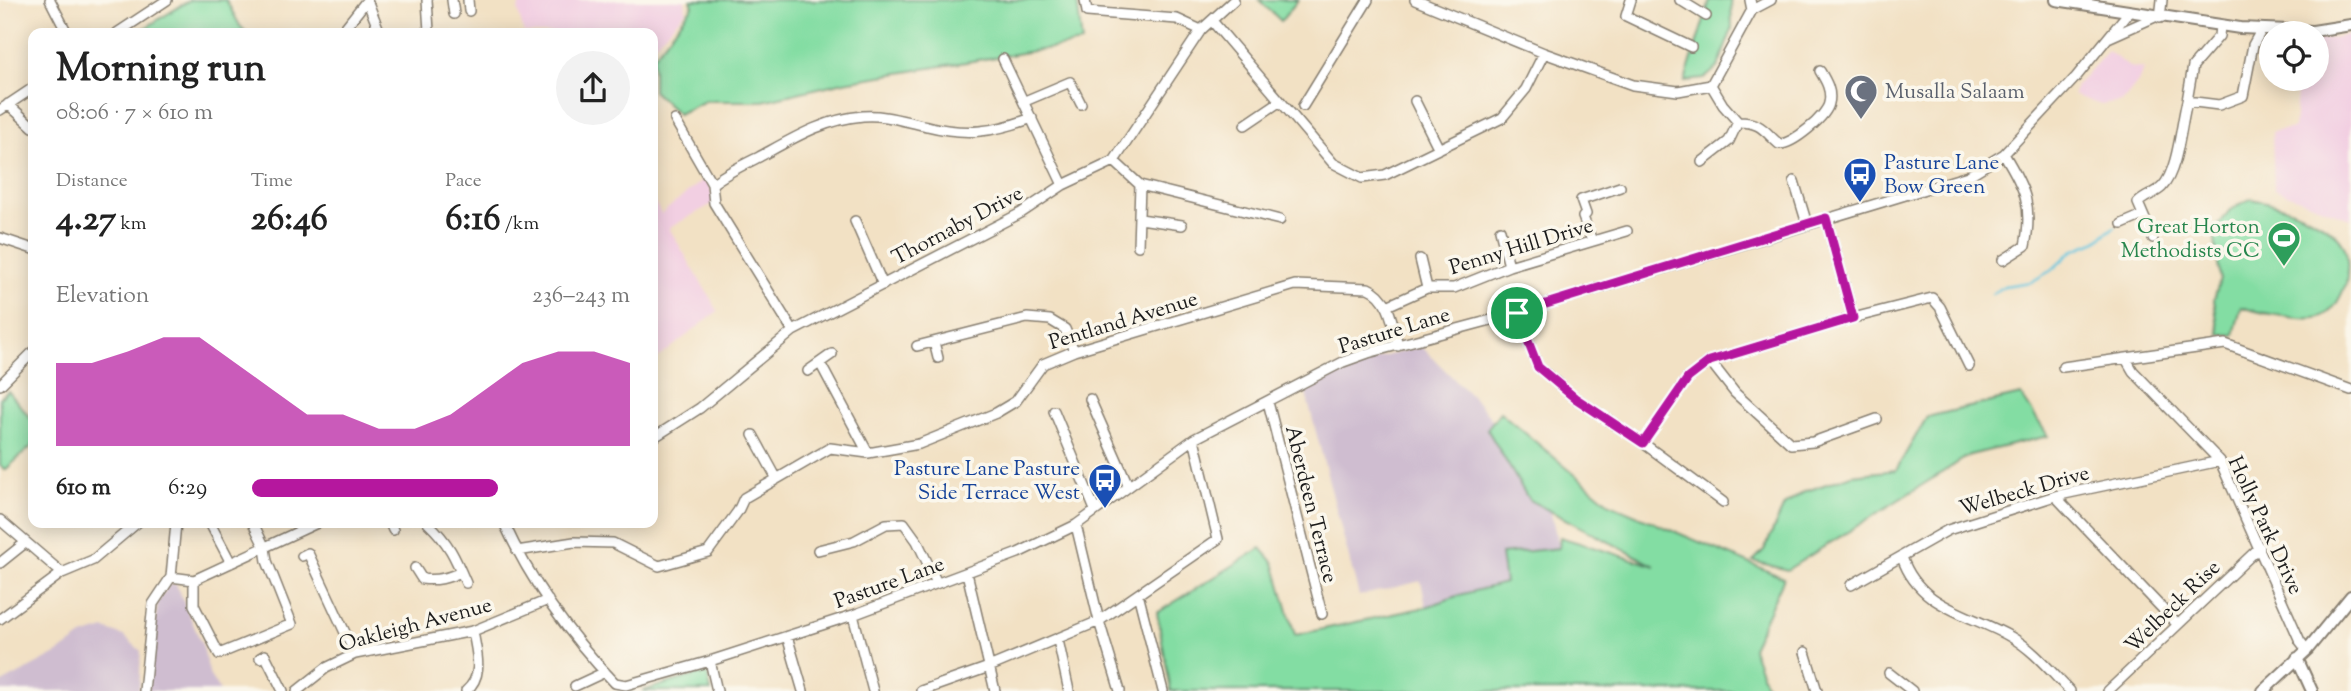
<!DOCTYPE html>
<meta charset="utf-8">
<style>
:root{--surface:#fff;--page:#f2f2f2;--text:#222;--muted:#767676;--accent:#b5179e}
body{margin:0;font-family:"Sorts Mill Goudy",serif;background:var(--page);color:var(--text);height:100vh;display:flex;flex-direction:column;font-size:26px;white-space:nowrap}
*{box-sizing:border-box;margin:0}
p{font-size:23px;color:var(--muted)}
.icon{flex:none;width:38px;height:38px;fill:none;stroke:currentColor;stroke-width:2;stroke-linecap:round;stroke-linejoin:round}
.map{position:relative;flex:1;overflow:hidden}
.details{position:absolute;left:28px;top:28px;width:630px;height:500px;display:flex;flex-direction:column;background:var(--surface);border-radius:14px;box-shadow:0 4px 18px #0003}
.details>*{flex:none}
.tools{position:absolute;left:2259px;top:21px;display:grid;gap:14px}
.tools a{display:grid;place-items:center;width:70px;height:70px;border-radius:50%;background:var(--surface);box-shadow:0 4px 18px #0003;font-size:35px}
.pin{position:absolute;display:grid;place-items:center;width:60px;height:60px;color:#fff;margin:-30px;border:4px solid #fff;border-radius:50%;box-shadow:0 2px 7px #0007}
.round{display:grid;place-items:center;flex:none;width:74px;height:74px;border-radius:37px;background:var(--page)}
.overview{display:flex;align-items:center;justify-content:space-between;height:119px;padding:0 28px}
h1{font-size:38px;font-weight:800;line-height:52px}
.metrics{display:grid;grid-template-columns:repeat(3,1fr);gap:10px;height:119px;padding:7px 28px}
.metrics div{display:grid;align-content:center}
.metrics b{font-size:35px;font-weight:800}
.metrics small{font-size:19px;font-weight:400}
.metrics p{font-size:19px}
.chart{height:196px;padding:14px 28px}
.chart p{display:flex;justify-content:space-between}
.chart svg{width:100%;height:126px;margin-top:7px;fill:var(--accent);opacity:.7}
ul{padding:0 28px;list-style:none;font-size:23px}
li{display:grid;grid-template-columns:112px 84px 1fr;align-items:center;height:52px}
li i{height:18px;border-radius:9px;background:var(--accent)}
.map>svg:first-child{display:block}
</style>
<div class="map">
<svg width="2351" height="691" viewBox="0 0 2351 691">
<rect width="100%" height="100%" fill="#fbf7ec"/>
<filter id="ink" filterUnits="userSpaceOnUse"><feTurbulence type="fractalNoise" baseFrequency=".0143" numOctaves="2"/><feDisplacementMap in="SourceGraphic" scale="14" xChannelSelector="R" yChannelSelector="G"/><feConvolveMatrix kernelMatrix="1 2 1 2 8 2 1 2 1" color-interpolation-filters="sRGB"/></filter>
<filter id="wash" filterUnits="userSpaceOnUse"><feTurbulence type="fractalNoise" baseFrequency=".00686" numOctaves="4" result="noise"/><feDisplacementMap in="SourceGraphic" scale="28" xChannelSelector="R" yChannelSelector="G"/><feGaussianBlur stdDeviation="1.57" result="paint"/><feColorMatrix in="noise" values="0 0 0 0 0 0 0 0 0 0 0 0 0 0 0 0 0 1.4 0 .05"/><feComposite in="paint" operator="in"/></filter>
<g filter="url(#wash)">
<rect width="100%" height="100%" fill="#f2e1c4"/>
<path fill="#f2cfe2" d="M520,0H685L686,11L653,46V33H524L518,11Z
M2351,34V219L2274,189L2272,132L2294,128L2298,79H2317V41Z
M2108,51L2129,67L2144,69L2138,82L2122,102L2101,105L2073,95L2076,86Z
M708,176L714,203L669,228L718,311L653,362V199L661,214Z"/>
<path fill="#cfbdd0" d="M1421,346L1480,405L1544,483L1559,548L1502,554L1506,583L1463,594L1426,607L1421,581L1359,596L1305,390L1354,365Z
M169,584H176L203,647L210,676L220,691H148L147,679L158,602Z
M105,629L124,636L141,651L139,691H0V684L58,653L82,636Z"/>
<path fill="#83dda3" stroke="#507c60" stroke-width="2" d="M190,0H226L240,26L247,33H137Z
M691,0H1077L1082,43L844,82L763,101H705L678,114L653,91V57L693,6Z
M1259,0H1298L1281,21Z
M1710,0H1731L1732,29L1718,67L1704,79L1685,81Z
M2250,199C2275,202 2294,209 2316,221C2345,236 2351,250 2346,284C2341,296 2334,313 2320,317C2306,322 2256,312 2241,307L2234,335L2219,334L2214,300L2220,279L2214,232L2229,211Z
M8,391L33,421V445L5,470L0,465V398Z
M2021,395L2048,436L1970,455L1787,570L1753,561L1764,550L1784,506L1804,492L1852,475L1896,470L1927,417Z
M1500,412L1610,504L1784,578L1752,648L1768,691H1171L1157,613L1261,548L1274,563L1295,635L1426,607L1463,594L1505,583L1501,554L1559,548L1560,537L1655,566L1529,500L1487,429Z
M707,672L711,691H642Z"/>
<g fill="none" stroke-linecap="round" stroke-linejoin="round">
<path stroke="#60c4de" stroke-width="2.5" d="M1992,294L2004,286L2031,282L2052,270L2072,251L2097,241L2114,227"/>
</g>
</g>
<g filter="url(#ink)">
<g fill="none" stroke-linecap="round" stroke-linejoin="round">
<defs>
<path id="minor" d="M50,0L67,33
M367,0L380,33
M427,0L429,31
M452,0L454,14
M468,0L469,11
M1085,0L1087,12L1177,19L1201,30
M1415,0L1544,53L1633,85L1678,91L1711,85L1752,10
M1631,0L1626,16L1691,47
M1680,0L1706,16
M1750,0L1752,10L1771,0
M2160,18L2162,0
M1213,22L1333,163L1362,178L1385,175L1502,118L1526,89L1544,53
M2220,26L2219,36L2193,66L2187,101L2219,105L2243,96L2253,45L2262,29
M117,33L167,0
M341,33L367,0
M2108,38L2155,17
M1003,59L1063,185
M1025,101L1070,82L1081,104
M1415,101L1439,149
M8,104L33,127
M1303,106L1368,0
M0,110L33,88
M675,120L712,184L714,203L793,331
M1738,122C1761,122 1763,130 1779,144C1792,145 1827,116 1829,103C1832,91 1826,81 1820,71
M1245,125L1279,102
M1114,161L1140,185L1280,220
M1702,162L1729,141L1738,122L1723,105L1711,85
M1794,181L1807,224
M712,184C726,173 743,165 759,157C792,139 824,119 863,116C885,114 906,122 927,126C967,136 994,132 1032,118
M1826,218L1853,318
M1140,219L1182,225
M855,221L883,285
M2122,224L2143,215
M1500,230L1509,266
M0,238L33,249
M2153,238L2138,203C2144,196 2155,194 2162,187C2178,171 2181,124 2187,101
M1592,241L1583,217L1586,214L1581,200L1620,187
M1138,246L1140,185
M1420,259L1427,288
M2003,260L2025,246C2033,206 2025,188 2004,154
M1387,306L1427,288H1454L1509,266L1627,231
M1517,313L1538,367L1575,398L1643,443L1723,502
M934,342L938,358
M917,346L1027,318L1050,320L1065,329L1074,351
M2126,359L2133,371L2220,461L2300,641L2307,650
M1710,361L1735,393L1791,444L1813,442L1877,419
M820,363L868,453
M2063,367L2225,344L2351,390
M808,371L832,354
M0,385L33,352
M1090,399L1128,485
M1268,402L1322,614
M1054,411L1095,510
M753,435L777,479
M653,438L700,408L793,331L1021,213L1063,185L1114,161L1201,30L1234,0
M1643,443L1688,378L1710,361L1853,318L1932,298L1940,307L1969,366
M2055,496L2177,624
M0,520L62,573
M390,523L393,530
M428,523C449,543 455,557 466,583
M504,523C531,582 571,637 615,683L626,685L710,661L853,615L1018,553L1076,525L1194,439L1343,362L1368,353L1517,313L1968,176L2004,154L2076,77L2128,13
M1076,525L1099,621L1120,691
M212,527L231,563
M818,550L854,541L886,524L904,523L917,541L937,583
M517,551L574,542L613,543L659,566L708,552L738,511L744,498L830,448L868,453L919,444L996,413L1016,401L1043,364L1074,351L1295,285L1368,288C1390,297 1393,325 1398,346
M302,556L308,553L355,654
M1902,557C1919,608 1969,613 2011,637C2034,650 2051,672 2070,691
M0,563L25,543
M415,568L422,579C437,581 448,578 461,572
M967,573L995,691
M171,577L194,580L317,523
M194,580V605L219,654L292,624L267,561L265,548L253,523
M1851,585L1948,530L2055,496L2220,461
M1138,594L1163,691
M853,615L873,691
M0,619L62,573L93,560L137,523
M787,636L803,691
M1058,640L1069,691
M1805,652L1817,691
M260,658L265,655L283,691
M710,661L717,691
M1889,673L1912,691
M575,686L605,672
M144,691L153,604L171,577L176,523
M297,691L326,668L355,654L473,631L548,600
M466,691C485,675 476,652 473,631
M921,691L989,667L1099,621L1218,539L1194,439
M2108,691L2260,547"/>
<path id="tertiary" d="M2056,0L2240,28L2313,31L2351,25
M2297,658L2312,691
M2263,691L2307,650L2351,596"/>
</defs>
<use href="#minor" stroke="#877e70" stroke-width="12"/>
<use href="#tertiary" stroke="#877e70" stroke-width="14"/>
<use href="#minor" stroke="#fff" stroke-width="9"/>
<use href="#tertiary" stroke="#fff" stroke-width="10"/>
</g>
</g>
<g fill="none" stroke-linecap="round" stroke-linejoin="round" filter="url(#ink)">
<defs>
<path id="route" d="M1826,218L1853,318L1710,361L1688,378L1643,443L1575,398L1538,367L1517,313Z"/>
</defs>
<use href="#route" stroke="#fff" stroke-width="14"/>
<use href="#route" stroke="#b5179e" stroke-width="9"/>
</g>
<defs>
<symbol id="mosque-pin" viewBox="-11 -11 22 30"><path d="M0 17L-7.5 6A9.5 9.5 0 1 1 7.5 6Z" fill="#6b7280" stroke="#fbf7ec"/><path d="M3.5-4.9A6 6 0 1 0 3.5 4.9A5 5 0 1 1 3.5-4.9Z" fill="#fff"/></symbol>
<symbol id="bus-pin" viewBox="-11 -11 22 30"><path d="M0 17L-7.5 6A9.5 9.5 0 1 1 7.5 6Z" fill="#1a4fb4" stroke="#fbf7ec"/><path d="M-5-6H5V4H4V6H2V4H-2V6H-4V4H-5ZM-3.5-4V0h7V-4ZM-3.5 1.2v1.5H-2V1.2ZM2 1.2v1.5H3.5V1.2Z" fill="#fff"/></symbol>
<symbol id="stadium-pin" viewBox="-11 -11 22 30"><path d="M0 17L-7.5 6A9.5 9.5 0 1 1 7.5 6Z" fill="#2e9e5b" stroke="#fbf7ec"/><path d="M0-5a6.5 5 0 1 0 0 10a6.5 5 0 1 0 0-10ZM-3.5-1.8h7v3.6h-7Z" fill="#fff"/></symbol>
</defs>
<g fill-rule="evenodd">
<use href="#mosque-pin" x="1842" y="72" width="38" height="52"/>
<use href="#bus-pin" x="1841" y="155" width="38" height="52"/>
<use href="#stadium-pin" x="2265" y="219" width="38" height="52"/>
<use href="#bus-pin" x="1086" y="461" width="38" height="52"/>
</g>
<g text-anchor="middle" stroke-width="7" stroke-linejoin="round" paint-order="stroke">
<g font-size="21" fill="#5b616d" stroke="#fbf7ec" text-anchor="start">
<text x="1885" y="98">Musalla Salaam</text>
</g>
<g font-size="21" fill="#164399" stroke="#fbf7ec" text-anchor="start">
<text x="1884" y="169">Pasture Lane<tspan x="1884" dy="24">Bow Green</tspan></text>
<text x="1080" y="475" text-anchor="end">Pasture Lane Pasture<tspan x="1080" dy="24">Side Terrace West</tspan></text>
</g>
<g font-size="21" fill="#1c1c1c" stroke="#fbf7ec">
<text transform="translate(957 225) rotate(-28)" y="7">Thornaby Drive</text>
<text transform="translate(1521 246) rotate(-17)" y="7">Penny Hill Drive</text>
<text transform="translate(1123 320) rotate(-17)" y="7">Pentland Avenue</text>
<text transform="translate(1394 330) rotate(-17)" y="7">Pasture Lane</text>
<text transform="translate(2024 490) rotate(-16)" y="7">Welbeck Drive</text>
<text transform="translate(1312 504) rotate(76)" y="7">Aberdeen Terrace</text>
<text transform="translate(2266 525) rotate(65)" y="7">Holly Park Drive</text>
<text transform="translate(889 582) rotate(-20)" y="7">Pasture Lane</text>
<text transform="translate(2172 606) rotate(-44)" y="7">Welbeck Rise</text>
<text transform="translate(415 624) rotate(-15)" y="7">Oakleigh Avenue</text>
</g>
<g font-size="21" fill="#27864d" stroke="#fbf7ec" text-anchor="end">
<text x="2260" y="233">Great Horton<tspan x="2260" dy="24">Methodists CC</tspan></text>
</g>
</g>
</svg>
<div class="tools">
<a><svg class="icon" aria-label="locate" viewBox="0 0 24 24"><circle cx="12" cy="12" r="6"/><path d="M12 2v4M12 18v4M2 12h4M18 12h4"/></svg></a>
</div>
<div class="pin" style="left:1517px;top:313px;background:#1e9e55"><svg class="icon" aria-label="arrive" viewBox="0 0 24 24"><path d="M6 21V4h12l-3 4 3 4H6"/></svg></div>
<section class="details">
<div class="overview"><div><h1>Morning run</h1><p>08:06 · 7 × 610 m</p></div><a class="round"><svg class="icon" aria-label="share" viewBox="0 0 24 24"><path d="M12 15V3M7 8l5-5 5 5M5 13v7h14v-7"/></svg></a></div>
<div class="metrics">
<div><p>Distance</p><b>4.27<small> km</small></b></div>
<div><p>Time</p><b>26:46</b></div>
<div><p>Pace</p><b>6:16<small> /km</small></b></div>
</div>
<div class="chart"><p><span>Elevation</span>236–243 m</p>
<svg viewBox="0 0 160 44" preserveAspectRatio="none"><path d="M0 44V15L10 15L20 11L30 6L40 6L50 15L60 24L70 33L80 33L90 38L100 38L110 33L120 24L130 15L140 11L150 11L160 15V44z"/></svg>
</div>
<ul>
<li><b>610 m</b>6:29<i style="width:65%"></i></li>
</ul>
</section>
</div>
